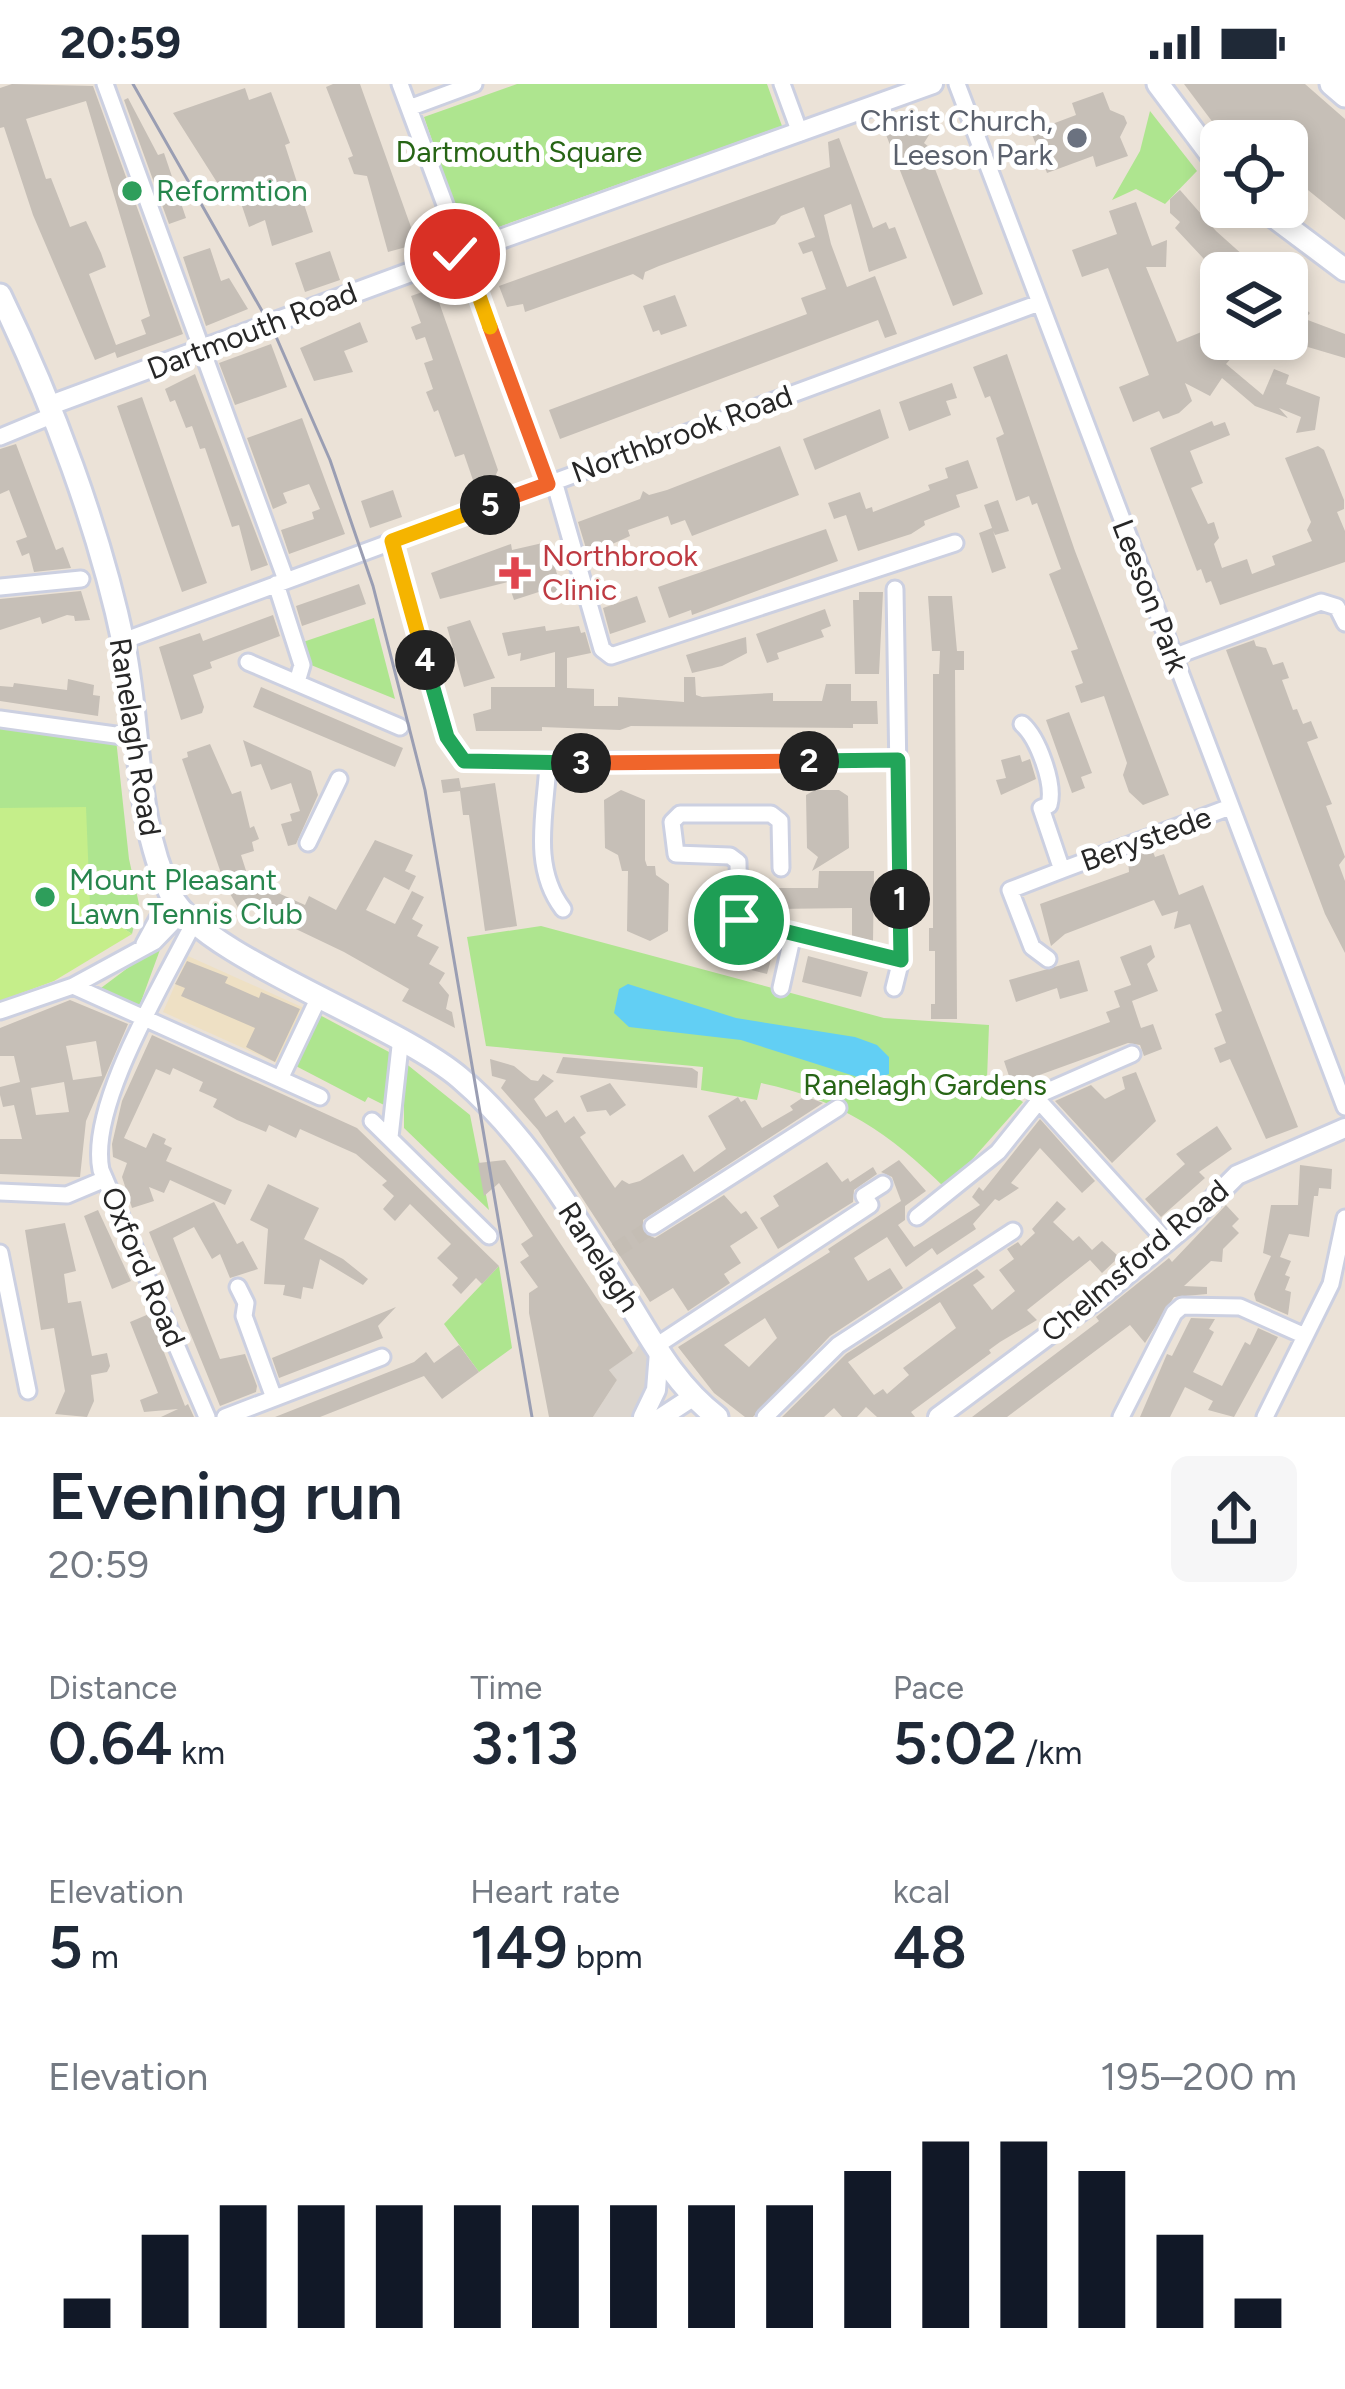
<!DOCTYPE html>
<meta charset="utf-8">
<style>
:root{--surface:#fff;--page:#f6f6f7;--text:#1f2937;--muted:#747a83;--accent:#111827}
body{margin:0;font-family:Figtree,sans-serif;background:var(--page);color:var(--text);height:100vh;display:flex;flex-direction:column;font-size:45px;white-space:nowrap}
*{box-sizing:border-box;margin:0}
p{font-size:39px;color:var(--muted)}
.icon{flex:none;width:66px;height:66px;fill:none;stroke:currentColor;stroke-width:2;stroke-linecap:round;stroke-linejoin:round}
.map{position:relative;height:1333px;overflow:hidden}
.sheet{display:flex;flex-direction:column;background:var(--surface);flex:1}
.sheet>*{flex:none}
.buttons{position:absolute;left:1200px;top:36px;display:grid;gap:24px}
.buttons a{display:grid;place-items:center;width:108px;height:108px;border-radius:18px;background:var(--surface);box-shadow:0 6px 18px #0003;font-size:60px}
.pin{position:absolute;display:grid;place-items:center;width:102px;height:102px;color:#fff;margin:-51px;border:6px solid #fff;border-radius:50%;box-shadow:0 3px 12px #0007}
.km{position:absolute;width:60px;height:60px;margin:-30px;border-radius:50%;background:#222;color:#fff;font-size:33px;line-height:60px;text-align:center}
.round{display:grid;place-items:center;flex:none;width:126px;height:126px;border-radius:18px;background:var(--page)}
.summary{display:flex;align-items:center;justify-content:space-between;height:204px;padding:0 48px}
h1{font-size:66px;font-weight:600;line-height:90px}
.metrics{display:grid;grid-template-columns:repeat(3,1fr);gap:18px;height:204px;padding:12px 48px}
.metrics div{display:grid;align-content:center}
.metrics b{font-size:60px;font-weight:600}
.metrics small{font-size:33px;font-weight:400}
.metrics p{font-size:33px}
.chart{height:336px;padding:24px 48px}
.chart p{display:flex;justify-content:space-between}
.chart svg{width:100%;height:216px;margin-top:12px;stroke:var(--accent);stroke-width:6}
.status{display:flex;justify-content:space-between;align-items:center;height:84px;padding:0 60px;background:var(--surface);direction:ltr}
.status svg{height:33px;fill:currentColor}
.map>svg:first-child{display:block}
</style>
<div class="status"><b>20:59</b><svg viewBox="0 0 49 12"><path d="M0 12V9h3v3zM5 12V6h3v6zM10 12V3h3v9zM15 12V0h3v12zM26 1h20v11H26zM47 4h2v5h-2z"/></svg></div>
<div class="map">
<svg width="1345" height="1333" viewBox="0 0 1345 1333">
<rect width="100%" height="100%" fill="#ebe2d7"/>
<path fill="#eee0c4" d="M188,872L304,924L279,980L163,928Z"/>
<path fill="#aee58f" d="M517,0H767L782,42L490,146L479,132L458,131L424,33Z
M1150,27L1197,87L1165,120L1136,105L1112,116L1140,67Z
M374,534L395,615L311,581L303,558Z
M0,638L116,655L129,775L139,820L132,850L90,823L0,724Z
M541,842L884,934L989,941L987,995L1023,1018L946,1105C890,1049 839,1015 761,999L757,1016L701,1006L703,983L486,962L467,853Z
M161,863L139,923L97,907L153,865Z
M316,929L389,968L392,1025L368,1013L365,1018L292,980Z
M404,978L470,1031L489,1126L404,1044Z
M499,1182L512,1264L479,1288L444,1240Z"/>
<path fill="#c5ee8a" d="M86,723L90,822L132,850L54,897L0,917V724Z"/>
<path fill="#dbd5ce" d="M640,1259L652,1285L653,1299L634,1333H593L617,1296L609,1286L635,1267Z"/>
<path fill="#62cff4" d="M628,900L736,934L855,953L877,961L889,973V990L870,997L741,956L629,943L614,929L619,905Z"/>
<path fill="#c6bfb7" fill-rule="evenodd" d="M12,0L93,2L183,250L117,274L115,268L95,276L33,131L4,43L0,44V4ZM86,17L150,232L141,236L146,250L116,261L89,190L106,183L101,169L86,137L70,143L51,94L46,95L26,35Z
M333,0H360L417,160L388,168L367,92L354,90L348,74L353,72L326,3Z
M1184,0H1305L1345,35V136L1287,89V57H1250L1235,39L1223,52Z
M245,4L249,16L271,8L290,59L285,61L313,148L272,162L265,136L249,143L241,119L232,122L173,29Z
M1103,8L1110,26L1124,32L1127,39L1120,53L1128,72L1096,83L1093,72L1047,89L1031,48L1076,31L1072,19Z
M128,14L158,71L164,69L186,134L169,140L124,16Z
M919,32L929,51L924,59L935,68V85L983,210L953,222L883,43Z
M839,54L873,144L886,138L889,145L895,143L907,174L869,188L851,120L824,131L831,160L847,203L875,192L897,250L885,254L878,236L560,355L549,326L807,230L801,214L826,205L812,167L803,170L798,159L815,153L804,123L781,132L775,140L659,182L645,188L643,196L633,190L525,228L523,220L507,223L499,202L830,83L828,58Z
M1180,106L1216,147L1263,189L1224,186L1217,193L1201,179L1204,175L1175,144L1180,138L1170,129V115Z
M1136,118L1152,162L1167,156L1166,183H1146L1177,258L1216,242L1221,255H1232L1241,263L1226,280L1263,311L1274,285L1289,291L1286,300L1320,313L1315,346L1296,349L1301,333L1279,324L1288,334L1255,322L1222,294L1210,312L1185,299L1192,317L1179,329L1163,335L1159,327L1133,338L1119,303L1149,291L1108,184L1082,193L1072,166L1117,150L1109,127Z
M210,164L221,197L229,194L248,225L206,242L183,173Z
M330,167L340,196L305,208L295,179Z
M434,204L498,386L494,395L475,402L464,370L455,373L438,326L434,328L426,308L433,305L424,279L433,276L425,253L416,256L411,243L421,239L411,212Z
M1287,209L1310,229L1305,235L1345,250V274L1301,261L1303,256L1287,242Z
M675,211L687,242L661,251L659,246L653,248L643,222Z
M360,238L368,258L344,267L353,288L314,297L300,264Z
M271,260L287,303L235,321L219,279Z
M1007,270L1075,467L1169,711L1143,721L1129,708L1123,691L1127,679L1104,612L1081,619L1075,602L1083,599L1071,567L1078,565L1049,490L1061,485L1037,419L1032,421L1029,412L1016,417L996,354L1004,350L990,312L985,314L973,283Z
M195,290L268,481L251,487L239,441L232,443L205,364L200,365L192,342L186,344L175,316L170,318L165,305Z
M952,299L957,314L946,317L951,331L909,347L899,318Z
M142,313L207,499L182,508L117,322Z
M880,325L889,354L815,386L803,355Z
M302,334L345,450L289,470L281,446L314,435L312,428L320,425L309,400L283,409L287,419L273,425L247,354Z
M1212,337L1214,342L1225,338L1230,351L1190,367L1203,399L1191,404L1208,440L1214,438L1219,454L1214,460L1222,484L1247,475L1252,490L1275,481L1272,472L1312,457L1307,446L1311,438L1285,374L1318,362L1324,366L1344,416V425L1337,428L1345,447V478L1220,521L1211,497L1206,499L1201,485L1197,487L1150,364Z
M16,360L56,466L63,463L71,484L34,488L29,469L22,472L16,457L27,453L9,406L0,410V365Z
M780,362L799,411L692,452L685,436L671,441L668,432L628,446L630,452L588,471L578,438L640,415L643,407L649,411L667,406Z
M968,376L978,404L956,411L960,423L924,437L925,441L911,450L858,467L846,431L834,435L828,419L860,408L866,425L872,423L873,428L930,406L928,401L948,394L945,384Z
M393,406L402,433L370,444L361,417Z
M998,416L1009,447L995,451L993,447L1006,484L992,489L979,449L992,444L984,421Z
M826,445L838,477L692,531L691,526L669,534L658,503Z
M547,458L562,506L550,510L548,505L514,516L508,498L440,515L431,489L511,460L512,466Z
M359,500L366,520L302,542L296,522Z
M81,507L90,536L75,537L74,532L67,531L42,540L40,533L0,546V515Z
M859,508H883L879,590H855L853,516H859Z
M637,512L646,538L610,550L603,524Z
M928,512H952L957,567H964V586H955L957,935H931V920H935V867H929V844H933V590H939L940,567H932Z
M825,525L831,542L821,546L824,553L777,569L779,575L767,579L756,550Z
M273,531L280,552L210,578L212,584L193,591L204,623L202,629L181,636L159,563L200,549L203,557Z
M470,536L495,594L464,603L447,543Z
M545,542L546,547L579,542L581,549L585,548L591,569L567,574V604L594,605V622H618V613L684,618V593H695L696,611L702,613L773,609V617H822L826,600H851V617H877L878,640H853V644L631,642L620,646L542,643V647H476L473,630L491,625V603H555V568L520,577L521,569L508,572L502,549Z
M746,553L747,569L722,582L692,589L686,571Z
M1254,556L1256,562L1266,564L1273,581L1283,578L1289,594L1282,596L1293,626L1297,625L1303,640L1311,637L1318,654L1307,658L1332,720L1326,722L1345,773L1339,781L1345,797V869L1325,830L1226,566Z
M68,595L94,601L93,611L100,612L98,632L0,617V602L13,603L14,599L67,606Z
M261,603L403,664L395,683L253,623Z
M1069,628L1092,689L1081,693L1085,704L1072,709L1046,636Z
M243,656L311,687L318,711L296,760L288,762L281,740L292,737L290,730L300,727L291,699L271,706L261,680L251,683Z
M210,660L232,710L241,707L250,744L254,742L259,755L252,758L254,767L241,771L249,796L305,821L309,812L336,826L375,756L413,771L405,787L416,792L409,806L384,793L366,826L395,840L412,807L424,813L412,835L423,841L417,852L439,863L429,880L445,889L439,899L449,911L446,925L452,928L455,944L402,917L409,905L344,868L250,823L240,827L225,801L182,675L188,673L187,668Z
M1020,671L1022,678L1030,675L1036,695L1001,711L996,696L1006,694L1001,676Z
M459,694L461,704L495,699L517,842L485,847L469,731H463L460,707L443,709L441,696Z
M621,706L645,716V776L647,782H655L656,791L669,800L668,847L650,857L627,847L628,787H622L618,771L605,764L604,716Z
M815,706H839L848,712L849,764L812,787L818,773L807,764L806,711Z
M1152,765L1155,773L1164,770L1179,811L1203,801L1298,1043L1266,1055L1230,975L1220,979L1214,964L1226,959L1215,930L1222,927L1190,840L1174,845L1178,827L1162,832L1154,816L1065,850L1051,862L1040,820L1129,788L1128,774Z
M819,787H874L873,857L852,852V824L775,825V804H818Z
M715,849L774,864L767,890L708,875Z
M1151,861L1155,873L1147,880L1158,907L1132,917L1141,944L1153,940L1162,965L1144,972L1140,961L1128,959L1012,1001L1004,977L1110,938L1106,928L1120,923L1114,907L1131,901L1120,873Z
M808,872L868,888L861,913L802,898Z
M1079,876L1088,907L1060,915L1057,904L1016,918L1009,896Z
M187,877L228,893L225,899L259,914L261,908L300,925L275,978L246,963L255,944L181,912L185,904L175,900Z
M70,916L128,940L86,1037L80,1093L0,1090V1055H22L14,1021L3,1023L0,1011V1003L20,998L14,972H0V944ZM96,957L102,992L73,996L66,962ZM64,998L69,1028L36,1031L31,1004Z
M152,951L357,1044L499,1182L482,1200L476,1194L461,1210L452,1201L458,1194L437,1174L451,1160L410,1120L395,1137L383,1125L394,1112L382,1101L387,1097L356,1070L300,1045L296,1054L269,1041L266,1048L237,1036L213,1023L217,1015L199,1007L203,998L173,984L170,991L156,985L124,1054L146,1064L153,1049L166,1055L164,1060L172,1064L166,1077L232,1106L225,1121L170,1096L164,1109L149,1103L154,1117L132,1124L122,1093L127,1079L113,1073L112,1060L122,1017Z
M563,973L692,984L698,988L697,1004L556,989Z
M490,975L514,982L531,996L538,997L543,990L554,997L534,1015L546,1033L557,1026L565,1039L574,1032L586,1049L580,1053L615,1104L622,1096L629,1100L640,1097L683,1070L694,1088L726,1065L708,1032L738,1013L741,1018L745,1016L762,1044L793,1026L790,1022L805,1012L823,1019L643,1136L644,1149L655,1154L724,1111L741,1130L746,1127L758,1144L730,1162L741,1179L724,1190L730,1199L688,1227L673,1204L650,1218L538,1046L501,1004L506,996L492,992Z
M1136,988L1156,1037L1112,1079L1055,1017L1091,1001L1105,1015L1125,1005L1122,993Z
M610,999L626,1021L610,1032L606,1026L587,1028L580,1012Z
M1040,1035L1095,1097L1082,1109L1040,1064L1011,1099L1019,1104L999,1117L995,1115L973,1140L976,1145L937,1171L932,1164L906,1183L887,1153L854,1174L868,1197L890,1184L903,1204L830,1252L753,1333H745L714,1309L678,1263L830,1168L828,1165L901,1117L892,1093L881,1088L899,1076L926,1107L905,1122V1136L898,1141L914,1163L980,1121L972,1113L979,1103L983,1107ZM765,1234L777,1254L749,1283L724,1261Z
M1217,1042L1232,1065L1199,1088L1205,1094L1161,1133L1145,1115L1185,1080L1176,1070Z
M505,1076L633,1269L609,1286L617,1296L593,1333H549L529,1229V1209L538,1203L520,1178L529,1172L521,1160L533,1152L499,1099L484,1112L478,1079Z
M827,1078L842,1098L848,1094L850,1098L873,1083L877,1090L854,1106L853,1118L778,1165L760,1134L779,1122L773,1112Z
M1300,1081L1332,1085L1331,1105L1319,1104L1318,1112H1314L1309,1153L1289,1150L1280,1173L1291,1177L1285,1191L1290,1193L1285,1206L1291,1208L1288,1231L1256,1217L1254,1210L1271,1172L1263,1169L1271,1121H1298Z
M268,1100L319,1124L304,1155L343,1175L368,1195L363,1201L320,1175L313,1205L303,1203L301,1215L283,1211L285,1201L264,1200L268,1145L250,1136Z
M1057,1117L1066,1125L1053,1138L1073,1157L1079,1152L1092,1166L1102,1157L1119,1173L1102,1189L1090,1176L1027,1226L1037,1236L1000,1258L989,1266L991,1269L911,1328L915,1333H877L866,1323L857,1333H842L834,1324L824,1333H782L846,1270L977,1185L985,1193L973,1201L992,1226L1015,1207L999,1186L1014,1175L1007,1165L1018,1158L1021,1162L1035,1149L1032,1145ZM940,1218L956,1244L903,1284L909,1291L887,1310L883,1305L874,1311L848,1278Z
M214,1118L237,1160L243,1157L258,1185L230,1194L220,1170L212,1175L194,1143L173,1154L220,1275L245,1270L257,1302L256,1308L220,1322L149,1148Z
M1226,1121L1239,1135L1232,1142L1239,1149L1223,1165L1222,1178L1211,1177L1184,1202L1207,1203V1210L1174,1213L1145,1259L1130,1241L1007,1333H972L1099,1237L1096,1233L1169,1174L1172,1178Z
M98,1126L131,1197L112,1205L84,1132Z
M65,1139L76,1187L64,1190L68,1219L81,1217L92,1272L107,1269L110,1282L107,1288L91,1291L94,1317L87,1333L55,1330L65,1307L54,1244L41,1246L25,1146Z
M396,1223L378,1242L383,1254L279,1294L272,1274Z
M149,1230L185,1322L188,1320L194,1333H161L178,1325L144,1328L140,1316L158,1309L130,1238Z
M1191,1234L1215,1235L1209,1245L1214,1248L1193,1288L1222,1302L1245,1258L1250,1261L1258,1244L1278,1253L1234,1333L1208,1326L1213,1317L1185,1303L1170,1333H1140L1167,1270L1172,1272Z
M459,1261L479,1288L442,1315L424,1292L320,1333H275L414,1278L426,1268L434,1279Z"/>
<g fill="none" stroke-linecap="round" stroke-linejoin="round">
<path stroke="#c4bdb4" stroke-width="15" stroke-dasharray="15 8" stroke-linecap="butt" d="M616,1166L653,1142"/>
<defs>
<path id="minor" d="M105,0L286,496
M400,0L460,161
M782,0L800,49
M957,0L1345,1023
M409,24L474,0
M464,176L547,400
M0,353L51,332
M554,397L602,565L611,572L955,459
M392,457L447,653L463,677H898
M276,500L302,581L297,598
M0,503L81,495
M123,557L1039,219
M1173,573L1321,518L1337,523L1345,539
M248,578L400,643
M0,635L137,654
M1022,640C1038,654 1055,700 1049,721L1041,724L1062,786L1230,723
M548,679C546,727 530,782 563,825
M308,759L339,695
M781,784L780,737L771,730H680L672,738L676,770L730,772L738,778L739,836L901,876
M193,840C163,900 88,1022 101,1086L207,1333
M144,860L157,836L174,818
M1048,875L1032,863L1010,806L1062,786
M73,902L154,858L182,829
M781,904L793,850
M894,904L901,876L895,505
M0,927L73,902L320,1013
M280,995L320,911
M1039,1017L1166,1157
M372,1037L489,1152
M390,1053L401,953
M0,1108L67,1111L105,1095
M917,1133L998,1068L1039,1017L1036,1012L1132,970
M653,1142L838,1024
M0,1169L28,1307
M238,1203L246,1219L244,1232L274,1314
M656,1262L870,1121L864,1112L883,1100
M225,1333L382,1273
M765,1333L838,1261L1013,1147
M1121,1333L1174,1229L1182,1222L1240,1223L1305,1252
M1265,1333L1331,1200L1345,1134"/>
<path id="tertiary" d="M48,322L446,175L455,172L464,176L470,166L933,0
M643,1333L656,1306L659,1268
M662,1333L691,1314
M938,1333L1105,1209L1187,1141L1237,1091L1345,1044"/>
<path id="secondary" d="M1158,0L1221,84
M1331,0L1345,12
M1261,123L1345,186
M0,211C52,318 100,446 124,562C141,644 134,735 171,811C201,872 396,939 460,994C529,1053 577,1135 624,1211C652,1256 674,1300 717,1333"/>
</defs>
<use href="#minor" stroke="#ccd0e1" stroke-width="21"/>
<use href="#tertiary" stroke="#ccd0e1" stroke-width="24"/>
<use href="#secondary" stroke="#ccd0e1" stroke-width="27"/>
<use href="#minor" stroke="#fff" stroke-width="15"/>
<use href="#tertiary" stroke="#fff" stroke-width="18"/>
<use href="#secondary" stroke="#fff" stroke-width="21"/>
<path stroke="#9a9eb3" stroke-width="3" d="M133,0L274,248L330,376L373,502L425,706L532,1333"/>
</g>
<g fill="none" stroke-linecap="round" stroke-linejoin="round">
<defs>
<path id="split-1" d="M739,836L901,876L900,815"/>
<path id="split-2" d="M809,677L898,676L900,815"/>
<path id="split-3" d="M581,679L809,677"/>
<path id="split-4" d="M425,576L447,653L464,677L581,679"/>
<path id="split-5" d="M425,576L392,457L490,421"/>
<path id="split-6" d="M490,243L548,400L490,421"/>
<path id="split-7" d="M455,170L469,184L490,243"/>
</defs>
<use href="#split-1" stroke="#fff" stroke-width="24"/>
<use href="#split-2" stroke="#fff" stroke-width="24"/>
<use href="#split-3" stroke="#fff" stroke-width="24"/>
<use href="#split-4" stroke="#fff" stroke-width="24"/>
<use href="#split-5" stroke="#fff" stroke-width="24"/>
<use href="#split-6" stroke="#fff" stroke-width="24"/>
<use href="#split-7" stroke="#fff" stroke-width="24"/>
<use href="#split-1" stroke="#22a559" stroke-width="15"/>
<use href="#split-2" stroke="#22a559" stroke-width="15"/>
<use href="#split-3" stroke="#f0652b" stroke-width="15"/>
<use href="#split-4" stroke="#22a559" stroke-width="15"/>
<use href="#split-5" stroke="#f5b400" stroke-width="15"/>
<use href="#split-6" stroke="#f0652b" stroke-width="15"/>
<use href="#split-7" stroke="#f5b400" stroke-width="15"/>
</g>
<circle fill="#6b7280" stroke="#fff" stroke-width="4.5" cx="1077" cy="54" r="12"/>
<g fill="#2e9e5b" stroke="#fff" stroke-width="4.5">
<circle cx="132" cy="107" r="12"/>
<circle cx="45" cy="813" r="12"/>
</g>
<path fill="#e0444e" stroke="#fff" stroke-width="4.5" d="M509 471h12v12h12v12h-12v12h-12v-12h-12v-12h12z"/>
<g text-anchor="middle" stroke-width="10" stroke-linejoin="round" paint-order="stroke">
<g font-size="30" fill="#5b616d" stroke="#fff" text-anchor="end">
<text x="1053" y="47">Christ Church,<tspan x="1053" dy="34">Leeson Park</tspan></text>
</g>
<g font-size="30" fill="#276515" stroke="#fff">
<text x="519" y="78">Dartmouth Square</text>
<text x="925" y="1011">Ranelagh Gardens</text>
</g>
<g font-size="30" fill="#27864d" stroke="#fff" text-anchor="start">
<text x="156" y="117">Reformtion</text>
<text x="69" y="806">Mount Pleasant<tspan x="69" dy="34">Lawn Tennis Club</tspan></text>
</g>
<g font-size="30" fill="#272727" stroke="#fff">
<text transform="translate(252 247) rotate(-21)" y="10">Dartmouth Road</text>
<text transform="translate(682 350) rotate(-20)" y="10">Northbrook Road</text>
<text transform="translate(1150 512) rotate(69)" y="10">Leeson Park</text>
<text transform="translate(135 653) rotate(81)" y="10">Ranelagh Road</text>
<text transform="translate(1146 755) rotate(-20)" y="10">Berystede</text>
<text transform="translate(599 1173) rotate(57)" y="10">Ranelagh</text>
<text transform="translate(1135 1177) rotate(-40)" y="10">Chelmsford Road</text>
<text transform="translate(143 1183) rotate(67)" y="10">Oxford Road</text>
</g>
<g font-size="30" fill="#be3a42" stroke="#fff" text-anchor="start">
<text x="542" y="482">Northbrook<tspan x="542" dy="34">Clinic</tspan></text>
</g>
</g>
</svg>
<div class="buttons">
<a><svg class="icon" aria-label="locate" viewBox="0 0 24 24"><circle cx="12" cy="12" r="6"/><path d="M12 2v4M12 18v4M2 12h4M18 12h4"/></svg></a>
<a><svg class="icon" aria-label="layers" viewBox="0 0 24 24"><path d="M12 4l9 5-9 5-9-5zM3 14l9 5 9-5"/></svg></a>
</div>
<div class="pin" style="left:739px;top:836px;background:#1e9e55"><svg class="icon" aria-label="arrive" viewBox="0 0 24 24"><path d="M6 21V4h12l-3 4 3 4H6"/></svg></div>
<div class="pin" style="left:455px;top:170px;background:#d93025"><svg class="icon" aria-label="check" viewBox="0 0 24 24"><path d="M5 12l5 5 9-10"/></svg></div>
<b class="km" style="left:900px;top:815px">1</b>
<b class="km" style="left:809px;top:677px">2</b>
<b class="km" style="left:581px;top:679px">3</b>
<b class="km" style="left:425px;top:576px">4</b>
<b class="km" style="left:490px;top:421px">5</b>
</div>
<section class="sheet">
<div class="summary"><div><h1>Evening run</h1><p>20:59</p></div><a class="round"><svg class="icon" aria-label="share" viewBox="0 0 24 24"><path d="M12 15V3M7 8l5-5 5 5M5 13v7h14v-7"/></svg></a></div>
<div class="metrics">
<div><p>Distance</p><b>0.64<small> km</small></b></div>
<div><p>Time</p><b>3:13</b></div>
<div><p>Pace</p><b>5:02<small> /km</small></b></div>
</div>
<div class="metrics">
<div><p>Elevation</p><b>5<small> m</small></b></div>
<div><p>Heart rate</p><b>149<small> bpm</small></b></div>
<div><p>kcal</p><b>48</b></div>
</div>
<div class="chart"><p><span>Elevation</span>195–200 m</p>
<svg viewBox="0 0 160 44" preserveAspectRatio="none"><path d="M5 44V38M15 44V25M25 44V19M35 44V19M45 44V19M55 44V19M65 44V19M75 44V19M85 44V19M95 44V19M105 44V12M115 44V6M125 44V6M135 44V12M145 44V25M155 44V38"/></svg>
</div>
</section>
